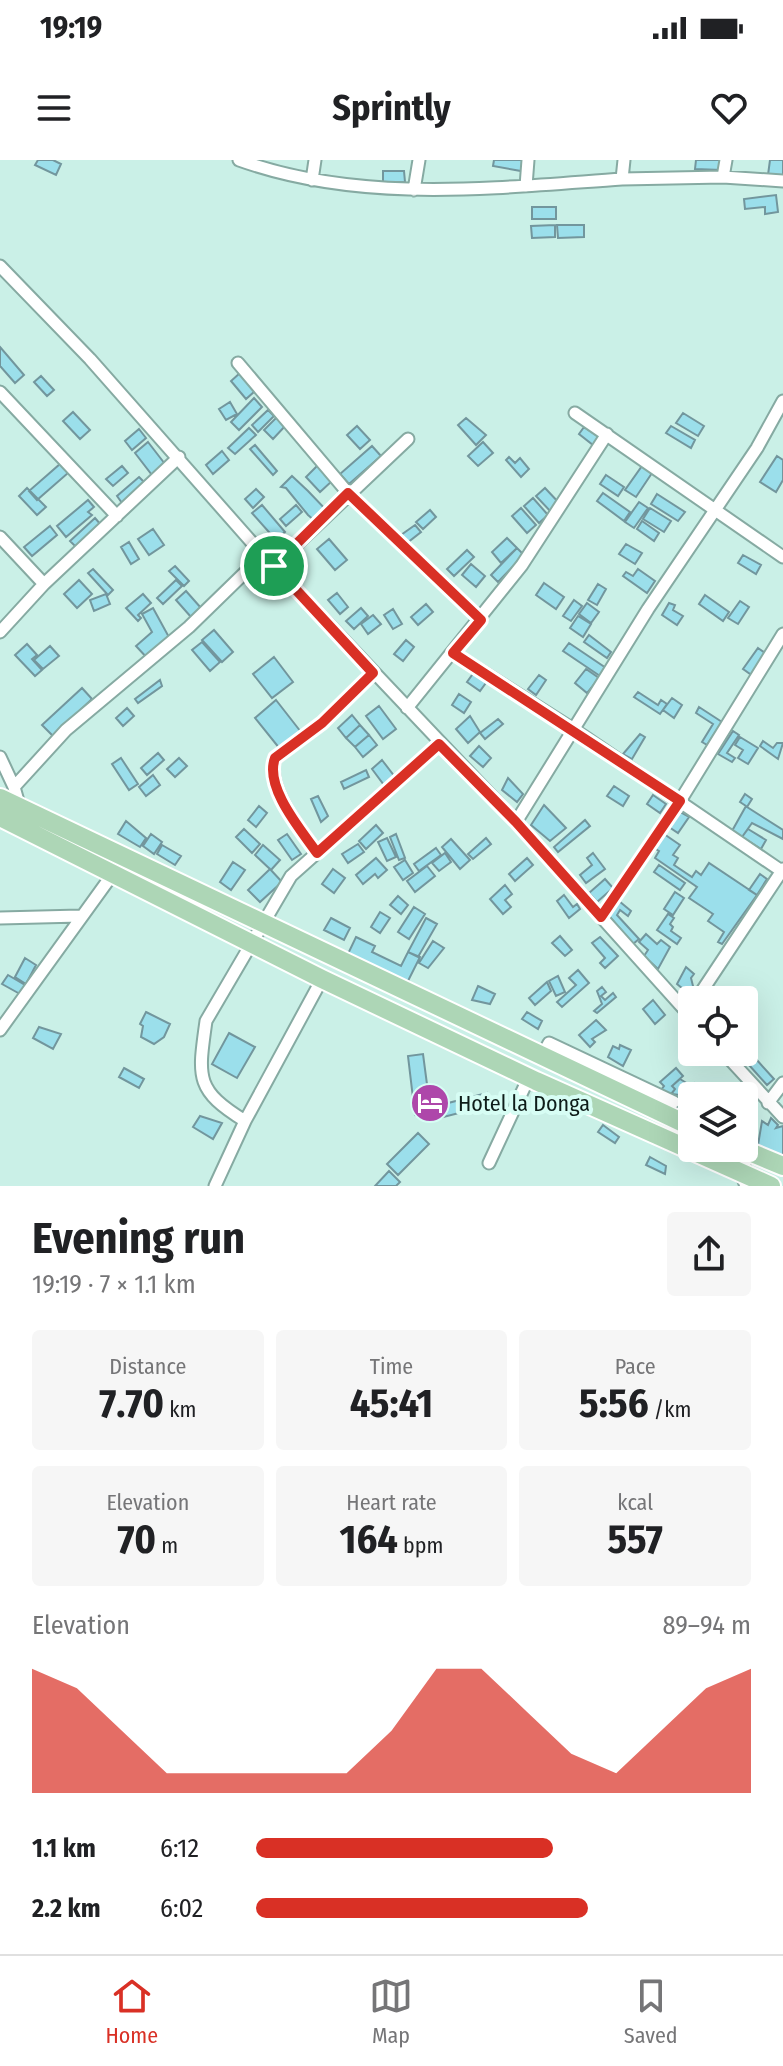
<!DOCTYPE html>
<meta charset="utf-8">
<style>
:root{--surface:#fff;--page:#f6f6f6;--text:#202124;--muted:#757577;--line:#e0e0e0;--accent:#d93025}
body{margin:0;font-family:"Fira Sans Condensed",sans-serif;background:var(--page);color:var(--text);height:100vh;display:flex;flex-direction:column;font-size:30px;white-space:nowrap}
*{box-sizing:border-box;margin:0}
p{font-size:26px;color:var(--muted)}
.icon{flex:none;width:44px;height:44px;fill:none;stroke:currentColor;stroke-width:2;stroke-linecap:round;stroke-linejoin:round}
.map{position:relative;height:1026px;overflow:hidden}
.drawer{display:flex;flex-direction:column;background:var(--surface);flex:1}
.drawer>*{flex:none}
.tools{position:absolute;left:678px;top:826px;display:grid;gap:16px}
.tools a{display:grid;place-items:center;width:80px;height:80px;border-radius:8px;background:var(--surface);box-shadow:0 8px 32px #0002;font-size:40px}
.pin{position:absolute;display:grid;place-items:center;width:68px;height:68px;color:#fff;margin:-34px;border:4px solid #fff;border-radius:50%;box-shadow:0 2px 8px #0007}
.round{display:grid;place-items:center;flex:none;width:84px;height:84px;border-radius:8px;background:var(--page)}
.head{display:flex;align-items:center;justify-content:space-between;height:136px;padding:0 32px}
h1{font-size:44px;font-weight:700;line-height:60px}
.figures{display:grid;grid-template-columns:repeat(3,1fr);gap:12px;height:136px;padding:8px 32px}
.figures div{display:grid;align-content:center;border-radius:8px;background:var(--page);text-align:center}
.figures b{font-size:40px;font-weight:700}
.figures small{font-size:22px;font-weight:400}
.figures p{font-size:22px}
.chart{height:224px;padding:16px 32px}
.chart p{display:flex;justify-content:space-between}
.chart svg{width:100%;height:144px;margin-top:8px;fill:var(--accent);opacity:.7}
ul{padding:0 32px;list-style:none;font-size:26px}
li{display:grid;grid-template-columns:128px 96px 1fr;align-items:center;height:60px}
li i{height:20px;border-radius:10px;background:var(--accent)}
.status{display:flex;justify-content:space-between;align-items:center;height:56px;padding:0 40px;background:var(--surface);direction:ltr}
.status svg{height:22px;fill:currentColor}
header{display:flex;justify-content:space-between;align-items:center;height:104px;padding:0 32px;background:var(--surface);font-size:36px;font-weight:700}
.tabs{display:flex;justify-content:space-around;align-items:center;height:112px;border-top:2px solid var(--line);background:var(--surface);font-size:22px;color:var(--muted)}
.tabs a{display:grid;justify-items:center;gap:4px}
.tabs .active{color:var(--accent)}
.map>svg:first-child{display:block}
</style>
<div class="status"><b>19:19</b><svg viewBox="0 0 49 12"><path d="M0 12V9h3v3zM5 12V6h3v6zM10 12V3h3v9zM15 12V0h3v12zM26 1h20v11H26zM47 4h2v5h-2z"/></svg></div>
<header><svg class="icon" aria-label="menu" viewBox="0 0 24 24"><path d="M4 6h16M4 12h16M4 18h16"/></svg>Sprintly<svg class="icon" aria-label="heart" viewBox="0 0 24 24"><path d="M12 20l-8-8c-3-5 5-10 8-4 3-6 11-1 8 4z"/></svg></header>
<div class="map">
<svg width="783" height="1026" viewBox="0 0 783 1026">
<rect width="100%" height="100%" fill="#caf0e7"/>
<path fill="#9bdfeb" stroke="#72969d" stroke-width="2" d="M38,0H53L61,4L56,15L35,5Z
M494,0H523L521,11L493,6Z
M696,0H722L721,10L695,9Z
M770,0H783V17L768,15Z
M383,11H404L405,22L383,23Z
M776,35L778,52L765,54V47L745,49L744,39Z
M532,47H556V59H532Z
M555,65V77L532,78L531,66Z
M557,65H584V77L558,78Z
M0,187L24,215L15,223L0,206Z
M240,213L255,231L246,239L231,221Z
M41,216L54,230L47,236L34,222Z
M254,238L262,247L239,270L231,262Z
M230,242L237,254L226,260L219,249Z
M268,250L274,256L258,272L252,265Z
M73,252L90,270L80,279L63,261Z
M683,253L704,266L698,276L676,263Z
M277,257L286,265L273,279L264,270Z
M466,258L486,275L476,285L458,265Z
M357,266L370,280L360,289L347,275Z
M671,266L695,280L691,288L666,273Z
M584,267L599,277L593,285L579,274Z
M249,268L256,275L235,294L228,288Z
M139,269L146,278L132,290L125,281Z
M148,282L165,304L152,315L135,293Z
M483,282L493,293L478,306L468,296Z
M255,285L277,311L273,315L250,289Z
M372,286L381,296L349,324L340,314Z
M222,291L229,300L213,314L206,305Z
M777,296L783,300V320L776,332L760,322Z
M509,297L515,303L520,298L529,309L521,317L506,300Z
M60,304L68,313L37,340L29,331Z
M318,305L332,321L320,332L306,317Z
M122,306L128,313L113,326L106,319Z
M642,306L652,313L636,337L625,330Z
M606,315L624,327L618,336L600,324Z
M292,316L308,331L329,353L315,361L308,355L286,328L281,327Z
M139,317L145,323L122,343L117,336Z
M27,328L46,347L37,355L19,336Z
M545,328L561,345L552,353L536,336Z
M256,329L264,337L253,348L245,339Z
M603,333L630,352L624,361L597,341Z
M657,334L685,352L678,361L651,344Z
M533,338L548,355L539,363L524,346Z
M88,340L94,347L88,352L92,355L66,377L57,366Z
M639,342L648,348L634,368L625,362Z
M262,345L285,372L276,380L252,353Z
M296,345L302,352L286,366L280,359Z
M521,348L536,365L527,373L512,356Z
M650,348L671,361L664,372L643,359Z
M430,350L436,357L423,369L416,362Z
M95,358L101,365L76,387L70,381Z
M642,361L659,373L654,381L637,369Z
M415,365L421,372L407,383L401,375Z
M50,366L57,375L32,396L24,387Z
M153,369L164,385L149,395L138,379Z
M507,378L517,388L501,403L492,392Z
M329,379L347,400L335,410L317,389Z
M129,382L139,399L131,404L121,387Z
M626,384L642,393L635,404L619,394Z
M517,388L524,395L498,422L491,415Z
M467,390L474,397L454,416L447,409Z
M743,395L761,405L756,414L738,403Z
M471,404L485,416L476,427L462,415Z
M175,406L189,421L184,426L169,411Z
M93,409L113,430L108,435L88,413Z
M638,409L655,421L647,433L623,416L626,412L633,416Z
M79,420L92,434L77,448L64,434Z
M176,420L182,426L163,444L157,438Z
M544,423L564,437L556,449L536,435Z
M598,424L606,429L597,445L588,440Z
M186,431L201,448L191,457L176,440Z
M337,433L348,447L340,454L328,440Z
M106,434L110,444L94,451L90,440Z
M143,434L151,443L138,455L141,458L138,461L126,448Z
M705,435L729,452L723,461L699,444Z
M574,440L582,446L571,461L563,456Z
M740,441L749,447L738,464L728,458Z
M587,443L599,452L591,463L579,454Z
M669,443L675,445L673,450L683,456L677,465L662,455Z
M426,444L433,452L418,465L411,457Z
M153,448L170,479L149,500L136,486L152,472L142,454Z
M361,448L368,456L354,469L346,461Z
M393,449L402,464L393,469L384,455Z
M373,455L381,464L368,474L361,464Z
M578,456L591,464L583,477L570,468Z
M214,470L233,492L222,502L202,480Z
M589,475L611,492L607,498L584,482Z
M406,480L414,487L403,501L394,494Z
M202,482L220,502L210,511L192,490Z
M569,483L606,508L600,516L563,491Z
M27,484L37,495L32,499L42,510L35,516L15,495Z
M50,486L59,496L43,509L34,500Z
M758,488L768,495L753,516L743,509Z
M274,497L293,522L272,538L253,514Z
M586,509L599,518L587,533L575,523Z
M475,511L488,520L480,531L467,522Z
M539,515L546,520L536,535L528,529Z
M160,520L162,526L138,543L135,539Z
M82,528L92,539L53,576L42,565Z
M638,532L658,545L661,540L667,544L660,554L634,537Z
M459,534L471,542L464,553L452,545Z
M672,538L682,545L674,558L663,550Z
M276,540L301,572L280,589L255,558Z
M379,546L396,569L383,579L366,556Z
M699,547L722,562L707,585L702,582L713,564L696,553Z
M127,548L134,556L123,566L116,558Z
M352,555L360,565L346,578L338,568Z
M470,556L480,572L468,583L456,569Z
M498,559L503,564L485,579L480,573Z
M360,565L369,575L355,587L346,578Z
M733,571L739,575L727,593L735,598L732,602L718,594Z
M640,574L645,577L632,599L623,594Z
M369,575L377,585L363,597L355,587Z
M740,577L758,588L748,604L738,598L743,590L735,585Z
M763,581L773,588L777,583H783L778,599L760,586Z
M479,586L491,598L483,607L470,596Z
M158,593L164,600L147,615L141,608Z
M121,598L138,624L129,630L112,604Z
M179,598L187,606L175,617L167,609Z
M382,600L395,617L384,625L372,609Z
M366,610L369,617L344,629L341,622Z
M153,615L160,625L146,636L139,627Z
M508,618L523,634L517,642L502,630Z
M614,626L629,636L623,646L607,636Z
M745,634L752,639L747,647L783,670V679L752,663L742,677L732,671L746,646L740,642Z
M653,635L666,644L660,653L647,644Z
M318,636L328,656L321,662L311,639Z
M544,645L566,668L550,681L531,665Z
M259,646L267,653L256,667L248,660Z
M680,652L689,657L678,673L669,667Z
M585,660L590,666L558,692L554,687Z
M126,661L146,678L140,687L118,674Z
M376,665L383,673L366,689L359,681Z
M244,669L260,684L252,693L236,677Z
M748,669L766,680L761,689L742,677Z
M151,674L162,682L154,694L143,686Z
M287,674L301,694L292,700L278,680Z
M396,674L405,698L399,700L390,677Z
M664,674L680,685L673,695L678,698L674,705L692,717L696,711L701,715L709,703L757,735L722,784L718,782L724,772L708,761L713,754L689,738L697,727L655,698L659,691L654,688Z
M387,678L396,697L387,701L378,682Z
M486,678L491,684L473,699L468,694Z
M451,679L470,700L460,709L442,687Z
M358,684L364,692L348,703L342,694Z
M162,685L181,696L175,705L157,694Z
M263,685L280,700L271,710L255,695Z
M436,688L441,695L419,711L414,704Z
M445,693L451,702L439,711L432,703Z
M593,693L605,709L586,723L580,715L592,705L587,698Z
M376,698L387,710L378,718L375,714L363,724L356,715Z
M527,698L533,705L515,721L509,714Z
M405,700L413,713L403,720L394,707Z
M233,702L245,710L231,730L220,722Z
M659,705L685,723L680,730L654,712Z
M427,706L435,716L415,732L407,721Z
M270,709L282,722L260,742L248,730Z
M333,709L345,718L334,733L322,724Z
M760,714L767,719L757,735L749,730Z
M605,719L613,728L597,742L589,733Z
M505,725L512,734L505,740L511,747L503,754L490,739Z
M675,732L684,738L673,755L664,749Z
M564,735L573,747L577,744L580,749L569,758L557,741Z
M398,736L408,745L401,754L390,745Z
M619,741L631,751L628,756L620,750L617,755L639,779L633,784L609,756Z
M414,747L425,754L409,779L398,772Z
M380,752L390,758L380,773L371,767Z
M668,754L674,758L670,764L673,767L671,771L681,778L677,784L657,770Z
M331,758L350,768L344,780L324,770Z
M426,758L437,764L418,797L408,792Z
M646,774L657,784L661,780L670,787L658,809L644,796L648,790L639,782Z
M560,776L572,790L565,796L552,783Z
M356,777L375,786L372,792L401,806L408,792L420,797L405,827L346,798Z
M600,777L618,796L605,808L600,803L605,798L592,783Z
M433,781L444,788L428,808L419,803Z
M25,798L36,805L26,824L15,817Z
M686,807L694,814L691,818L693,826L688,833L677,824Z
M578,810L589,823L562,847L557,842L576,825L569,818Z
M8,815L25,825L20,834L2,824Z
M558,816L565,832L556,836L549,821Z
M547,822L551,831L535,845L529,838Z
M478,826L495,834L490,844L472,840Z
M602,827L606,832L601,836L605,840L613,833L616,837L597,853L594,851L602,844L597,831Z
M653,840L665,855L655,864L643,849Z
M146,852L170,864L164,877L154,884L141,877L143,866L140,864Z
M527,852L542,861L538,869L522,859Z
M596,860L606,870L592,879L595,882L590,887L579,875Z
M39,867L61,874L53,889L33,878Z
M229,873L255,887L237,918L212,904Z
M620,885L631,890L623,906L608,897L613,886L619,889Z
M423,894L428,932L436,928L442,931L448,943L487,933L490,945L428,961L415,955L408,896Z
M756,899L774,919L767,925L749,905Z
M124,908L144,919L139,928L119,917Z
M676,908L683,916L672,926L675,929L670,936L661,930L664,926L660,922Z
M680,919L693,927L695,923L701,926L697,936H692V942L680,935L671,934L675,929L672,926Z
M200,956L222,963L213,979L193,967Z
M771,958L778,965L776,968L783,966V999L758,985L762,961L768,965Z
M603,965L619,977L615,983L598,972Z
M418,973L429,984L398,1015L387,1004Z
M650,997L666,1006L665,1014L646,1005Z
M389,1011L400,1022L396,1026H375Z"/>
<g fill="none" stroke-linecap="round" stroke-linejoin="round">
<defs>
<path id="street" d="M239,0C361,44 494,28 622,19L624,0
M723,17L726,0
M622,19L723,17L783,21
M312,20L315,0
M526,26L528,0
M414,30L419,0
M0,106L90,199L263,395L516,662L692,858
M238,203L348,333L481,460
M0,232L117,356
M575,253L783,397
M0,377L44,424
M274,406L408,279
M0,472L44,424L179,297
M453,493L576,571L783,712
M407,548L522,405L607,274
M0,597L14,627
M20,648L14,627L66,570L189,467L263,395
M516,662L648,449L757,288L783,241
M317,693C301,670 265,627 275,598L322,563L373,513
M601,757L680,641L783,474
M0,758L80,756
M696,840L783,709
M0,870L112,715
M723,892L783,957
M541,898L549,883L674,942
M768,943L783,923
M245,961C195,930 198,918 206,861L291,716L439,584
M489,1003L529,917
M215,1026L245,961L322,819
M746,1026L741,1013L749,992V955"/>
<path id="primary" d="M0,638L692,967
M0,657L322,819L536,921L771,1026
M740,988L783,1006"/>
</defs>
<use href="#street" stroke="#86aaa2" stroke-width="15"/>
<use href="#primary" stroke="#fff" stroke-width="22"/>
<use href="#street" stroke="#fff" stroke-width="11"/>
<use href="#primary" stroke="#add6b6" stroke-width="18"/>
</g>
<g fill="none" stroke-linecap="round" stroke-linejoin="round">
<defs>
<path id="route" d="M348,333L481,460L453,493L680,641L601,757L516,662L439,584L317,693C301,670 264,627 275,598L322,563L373,513L274,406Z"/>
</defs>
<use href="#route" stroke="#fff" stroke-width="16"/>
<use href="#route" stroke="#d93025" stroke-width="10"/>
</g>
<defs>
<symbol id="hotel-disc" viewBox="-11 -11 22 22"><circle r="9.5" fill="#ae47aa" stroke="#d7fdf4"/><path d="M-6-4.5h1.5V1H6V5H4.5V3h-9V5H-6ZM-4 0a1.8 1.8 0 1 1 3.6 0ZM.5 0V-2.5h3Q6-2.5 6 0Z" fill="#fff"/></symbol>
</defs>
<g fill-rule="evenodd">
<use href="#hotel-disc" x="408" y="921" width="44" height="44"/>
</g>
<g text-anchor="middle" stroke-width="8" stroke-linejoin="round" paint-order="stroke">
<g font-size="22" fill="#0e1c19" stroke="#d7fdf4" text-anchor="start">
<text x="458" y="951">Hotel la Donga</text>
</g>
</g>
</svg>
<div class="tools">
<a><svg class="icon" aria-label="locate" viewBox="0 0 24 24"><circle cx="12" cy="12" r="6"/><path d="M12 2v4M12 18v4M2 12h4M18 12h4"/></svg></a>
<a><svg class="icon" aria-label="layers" viewBox="0 0 24 24"><path d="M12 4l9 5-9 5-9-5zM3 14l9 5 9-5"/></svg></a>
</div>
<div class="pin" style="left:274px;top:406px;background:#1e9e55"><svg class="icon" aria-label="arrive" viewBox="0 0 24 24"><path d="M6 21V4h12l-3 4 3 4H6"/></svg></div>
</div>
<section class="drawer">
<div class="head"><div><h1>Evening run</h1><p>19:19 · 7 × 1.1 km</p></div><a class="round"><svg class="icon" aria-label="share" viewBox="0 0 24 24"><path d="M12 15V3M7 8l5-5 5 5M5 13v7h14v-7"/></svg></a></div>
<div class="figures">
<div><p>Distance</p><b>7.70<small> km</small></b></div>
<div><p>Time</p><b>45:41</b></div>
<div><p>Pace</p><b>5:56<small> /km</small></b></div>
</div>
<div class="figures">
<div><p>Elevation</p><b>70<small> m</small></b></div>
<div><p>Heart rate</p><b>164<small> bpm</small></b></div>
<div><p>kcal</p><b>557</b></div>
</div>
<div class="chart"><p><span>Elevation</span>89–94 m</p>
<svg viewBox="0 0 160 44" preserveAspectRatio="none"><path d="M0 44V6L10 12L20 25L30 38L40 38L50 38L60 38L70 38L80 25L90 6L100 6L110 19L120 32L130 38L140 25L150 12L160 6V44z"/></svg>
</div>
<ul>
<li><b>1.1 km</b>6:12<i style="width:60%"></i></li>
<li><b>2.2 km</b>6:02<i style="width:67%"></i></li>
</ul>
</section>
<nav class="tabs">
<a class="active"><svg class="icon" aria-label="home" viewBox="0 0 24 24"><path d="M3 11l9-7 9 7M6 9v11h12V9"/></svg>Home</a>
<a><svg class="icon" aria-label="map" viewBox="0 0 24 24"><path d="M3 6l6-2 6 2 6-2v14l-6 2-6-2-6 2zM9 4v14M15 6v14"/></svg>Map</a>
<a><svg class="icon" aria-label="saved" viewBox="0 0 24 24"><path d="M7 4h10v16l-5-4-5 4z"/></svg>Saved</a>
</nav>
